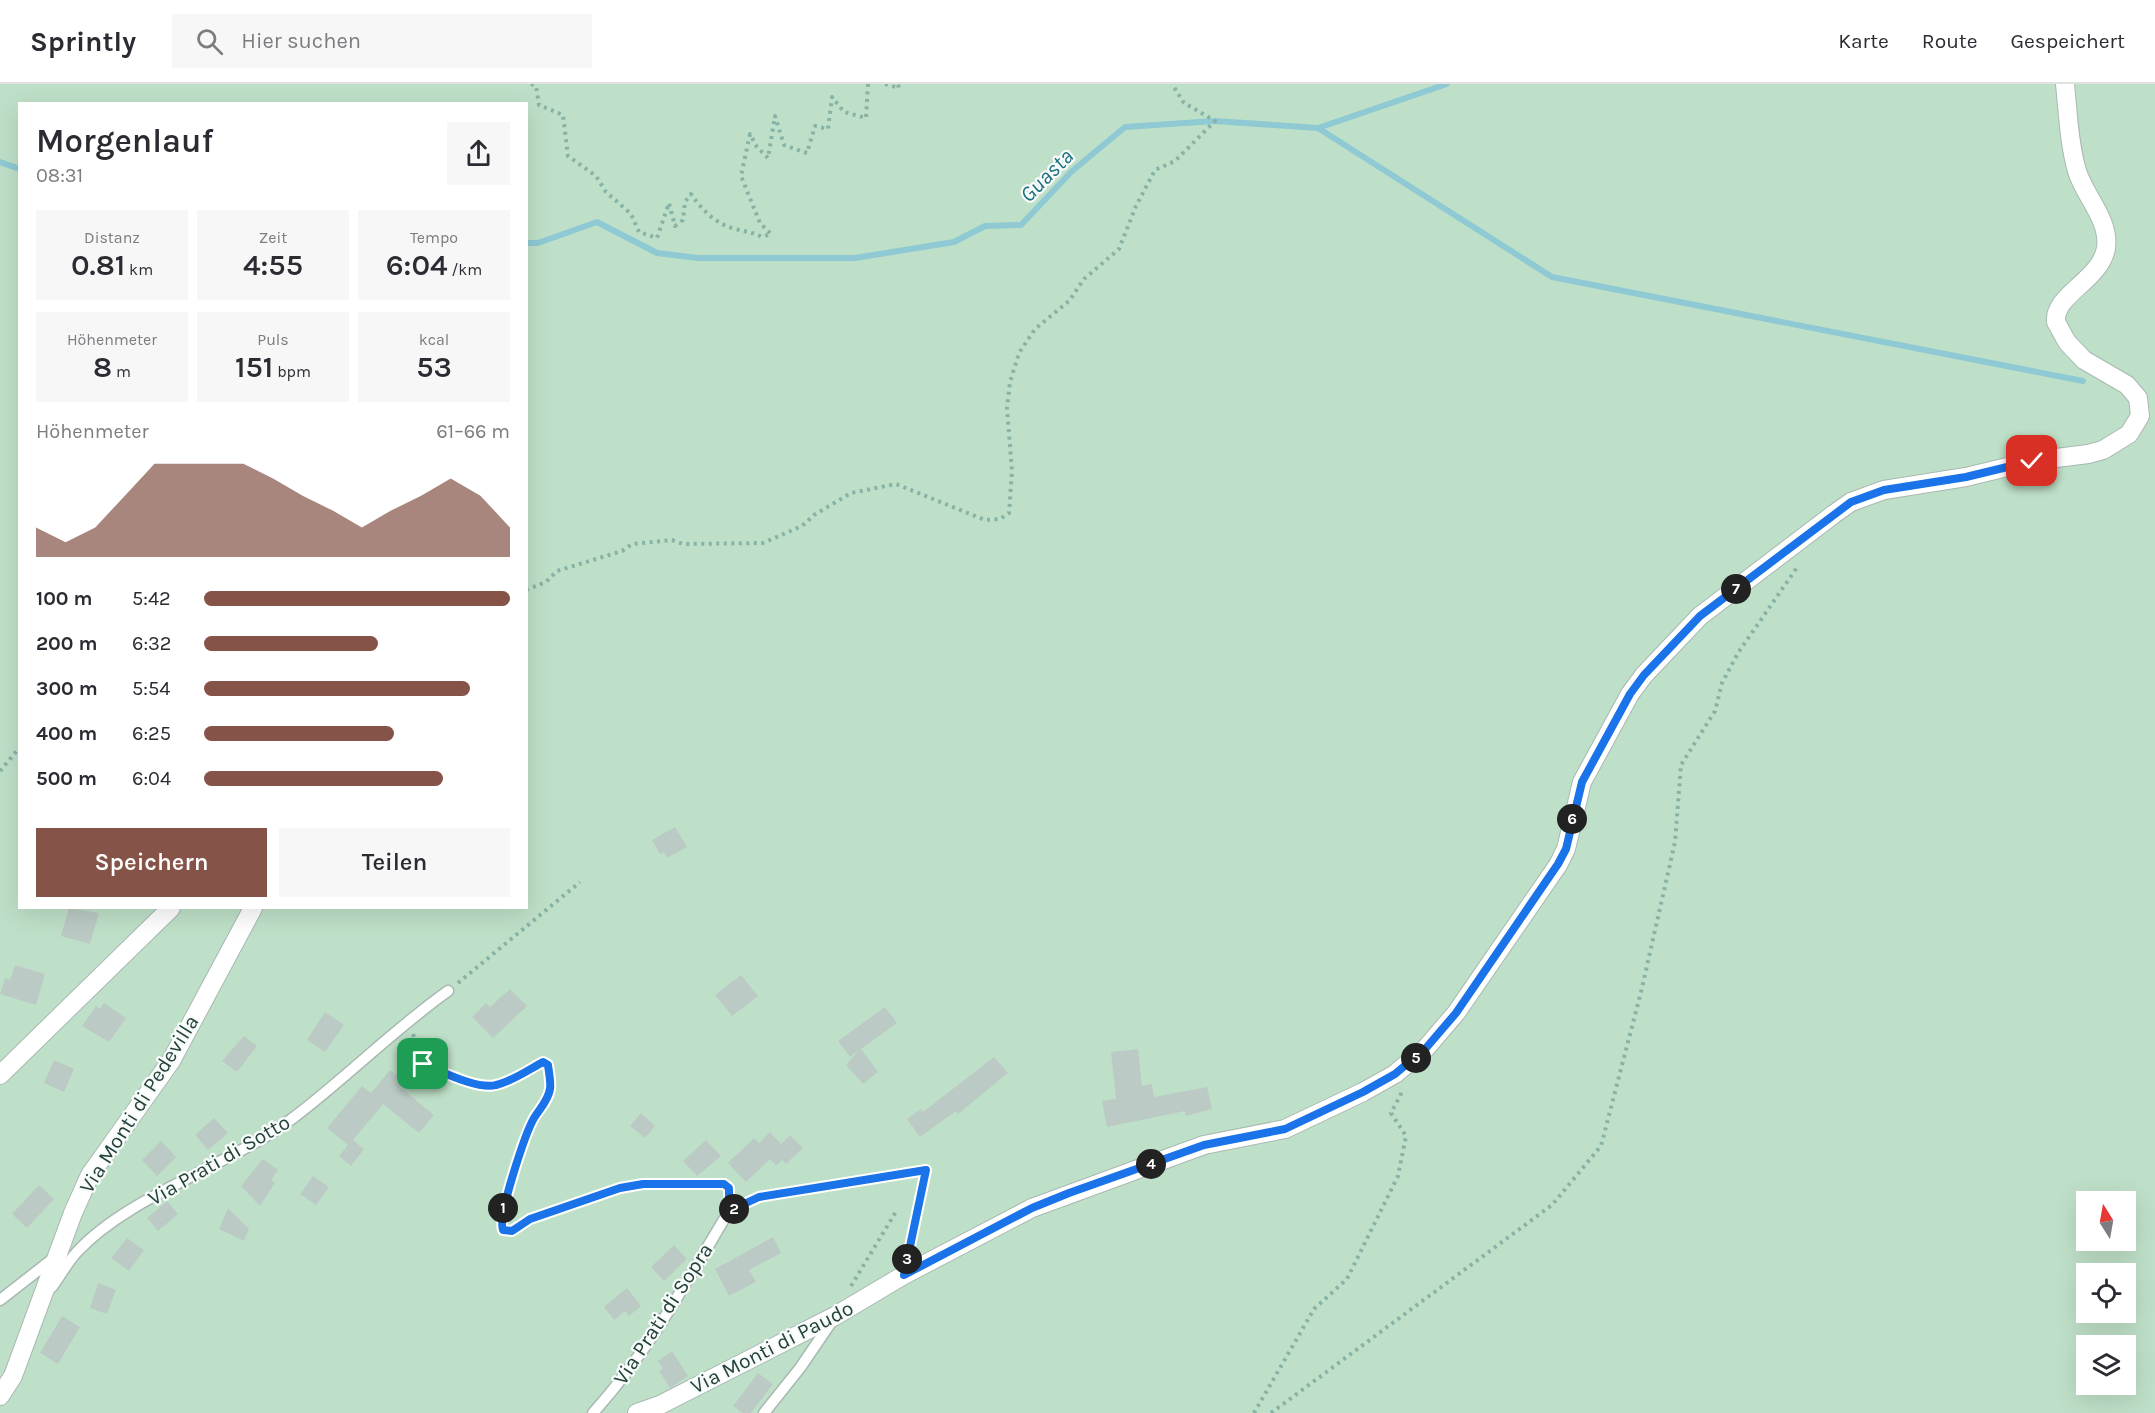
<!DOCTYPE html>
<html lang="de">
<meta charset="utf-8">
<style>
:root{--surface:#fff;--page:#f7f7f7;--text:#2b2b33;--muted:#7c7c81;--line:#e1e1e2;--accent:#855347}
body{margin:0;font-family:Karla,sans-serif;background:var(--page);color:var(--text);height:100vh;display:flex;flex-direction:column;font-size:22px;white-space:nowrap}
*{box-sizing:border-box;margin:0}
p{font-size:20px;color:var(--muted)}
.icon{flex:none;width:33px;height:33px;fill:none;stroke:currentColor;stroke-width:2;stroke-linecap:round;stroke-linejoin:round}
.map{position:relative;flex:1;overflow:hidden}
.sheet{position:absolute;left:18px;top:18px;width:510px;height:807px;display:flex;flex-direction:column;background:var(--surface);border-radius:0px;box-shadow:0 6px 24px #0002}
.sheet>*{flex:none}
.needle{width:39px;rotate:349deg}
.tools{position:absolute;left:2076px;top:1107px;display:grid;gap:12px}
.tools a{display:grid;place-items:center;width:60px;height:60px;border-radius:0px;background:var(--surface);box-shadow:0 6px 24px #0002;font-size:30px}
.pin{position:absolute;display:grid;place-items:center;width:51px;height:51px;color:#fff;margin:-26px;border-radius:12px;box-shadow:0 3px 9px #0006}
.km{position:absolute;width:30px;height:30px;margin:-15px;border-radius:50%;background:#222;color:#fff;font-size:16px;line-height:30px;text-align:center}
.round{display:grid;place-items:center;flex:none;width:63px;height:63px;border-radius:0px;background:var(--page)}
.head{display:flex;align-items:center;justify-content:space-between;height:102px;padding:0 18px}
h1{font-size:33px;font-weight:600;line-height:45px}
.stats{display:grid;grid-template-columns:repeat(3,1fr);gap:9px;height:102px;padding:6px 18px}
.stats div{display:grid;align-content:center;border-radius:0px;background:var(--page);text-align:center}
.stats b{font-size:30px;font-weight:600}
.stats small{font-size:16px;font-weight:400}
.stats p{font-size:16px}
.chart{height:168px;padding:12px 18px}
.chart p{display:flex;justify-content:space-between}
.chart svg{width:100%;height:108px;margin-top:6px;fill:var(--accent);opacity:.7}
.action{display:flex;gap:12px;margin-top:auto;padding:12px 18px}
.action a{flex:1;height:69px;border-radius:0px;background:var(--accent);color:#fff;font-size:24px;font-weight:600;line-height:69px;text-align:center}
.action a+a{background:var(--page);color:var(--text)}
ul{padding:0 18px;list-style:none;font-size:20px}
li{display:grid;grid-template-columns:96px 72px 1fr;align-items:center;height:45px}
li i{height:15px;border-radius:8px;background:var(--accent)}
header{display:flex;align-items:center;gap:36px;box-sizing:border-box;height:84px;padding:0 30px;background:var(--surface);border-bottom:2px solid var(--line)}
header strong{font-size:28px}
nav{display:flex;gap:33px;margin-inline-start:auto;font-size:21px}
.search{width:420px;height:54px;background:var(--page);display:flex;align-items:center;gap:15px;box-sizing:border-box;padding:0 21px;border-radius:0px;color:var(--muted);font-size:22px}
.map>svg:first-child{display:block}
</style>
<header>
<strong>Sprintly</strong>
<div class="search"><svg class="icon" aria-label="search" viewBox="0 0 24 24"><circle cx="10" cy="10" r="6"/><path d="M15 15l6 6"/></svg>Hier suchen</div>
<nav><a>Karte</a><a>Route</a><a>Gespeichert</a></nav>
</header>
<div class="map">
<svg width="2155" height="1329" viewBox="0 0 2155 1329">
<rect width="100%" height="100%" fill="#e6efeb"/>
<path fill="#bfe0c8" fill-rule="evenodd" d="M0,0H2155V1329H0ZM20,20H526V824H20ZM2086,1118H2126V1156H2086ZM2086,1190H2126V1228H2086ZM2086,1262H2126V1300H2086Z"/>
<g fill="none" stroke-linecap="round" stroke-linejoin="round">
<path stroke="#8ec9d4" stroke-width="6" d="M1318,44L1552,193L2083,297
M0,78L20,85
M526,159H538L597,138L657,169L698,174H855L954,158L985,142L1021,141L1071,88L1125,43L1215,37L1318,44L1447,0"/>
</g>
<path fill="#bbcac4" d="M675,743L687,763L667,774L664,768L660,770L652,756Z
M69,824L99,829L90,860L61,852Z
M15,881L45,890L36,921L0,910L5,894L10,896Z
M741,891L758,912L732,932L715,911Z
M510,905L527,922L493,954L472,933L486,919L490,923Z
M104,919L126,934L109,958L82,942L96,922L100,925Z
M885,923L897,939L861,965L878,988L863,1000L846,981L859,966L850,973L838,957Z
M325,928L344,941L325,968L307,956Z
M244,952L257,962L237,988L222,977Z
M1138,965L1142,1002L1152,1000L1154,1013L1207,1003L1212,1025L1186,1032L1185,1027L1107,1043L1102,1017L1116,1015L1111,968Z
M994,973L1008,989L958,1030L956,1027L920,1053L907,1035L921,1025L923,1028Z
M54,976L74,985L64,1008L44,999Z
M390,986L405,998L400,1003L434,1031L419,1049L383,1020L353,1056L364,1065L351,1082L339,1072L348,1061L327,1044L362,1002L371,1009Z
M641,1029L655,1042L645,1054L630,1042Z
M214,1034L228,1049L208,1066L195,1051Z
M770,1048L781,1060L790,1051L803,1064L786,1080L782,1076L776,1081L770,1075L746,1098L728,1079L754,1054L759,1059Z
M706,1056L721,1072L697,1092L683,1077Z
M161,1057L176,1073L157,1092L142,1076Z
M263,1075L278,1086L271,1096L275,1099L260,1122L241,1102Z
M313,1092L329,1103L316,1121L300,1110Z
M39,1101L54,1115L27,1144L12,1130Z
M167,1117L178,1130L158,1147L147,1134Z
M228,1124L249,1145L244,1157L219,1145Z
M773,1153L781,1169L749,1186L756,1198L729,1212L715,1185Z
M127,1154L144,1166L129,1187L111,1174Z
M674,1161L687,1175L664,1197L651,1183Z
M98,1199L116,1206L107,1230L90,1224Z
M627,1204L641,1222L629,1232L625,1227L614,1236L604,1223Z
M62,1232L80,1243L58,1280L40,1269Z
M672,1267L688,1292L670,1304L659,1287L663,1284L658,1277Z
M758,1289L773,1300L751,1329H743L733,1322Z"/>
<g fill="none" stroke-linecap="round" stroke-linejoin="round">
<defs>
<path id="service" d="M52,1203C60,1192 67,1179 76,1169C128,1112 229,1082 293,1034C346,994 393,946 448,907
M0,1216L54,1174
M593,1329C648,1268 687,1197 729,1127
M764,1329L800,1284L832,1237"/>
<path id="minor" d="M0,991L171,824
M0,1312L13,1292L73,1129L90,1091L171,977L253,824
M637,1329L660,1321L835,1232L904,1191L1032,1124L1204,1061L1285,1045L1363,1008L1395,990L1426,964L1456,929L1558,781L1566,765L1582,698L1630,610L1644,591L1700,532L1834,430L1851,418L1884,406L1966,393L2032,377L2088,370L2103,366L2129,350L2140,332L2138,314L2127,301L2084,276L2067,258L2056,238C2053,211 2101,196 2106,164C2110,136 2085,113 2077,87C2069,59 2068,29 2065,0"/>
</defs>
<use href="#service" stroke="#a8b8b2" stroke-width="13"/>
<use href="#minor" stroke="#a8b8b2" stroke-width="20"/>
<path stroke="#86b3a5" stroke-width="4" stroke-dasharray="3 4.5" stroke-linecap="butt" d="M531,0L536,2L539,21L563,31L568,72L596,92L606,108L631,130L639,148L657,154L669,119L675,142L683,136L685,118L691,110C702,126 716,140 735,145C746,148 753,148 762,153L771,150L760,139L741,92L750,50L757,63L768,74L775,32L784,61L807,69L815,42L828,45L832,13L844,28L866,34L868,0
M885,0L899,4L898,0
M526,506L546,498L557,487L622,467L632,460L672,456L683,460L763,459L802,442L814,431L851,409L896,400L985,436L1000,435L1009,429L1012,387L1007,324L1010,298L1019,269L1035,245L1069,217L1084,195L1119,165L1136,122L1155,86L1175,77L1215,37L1184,19L1172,0
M0,687L20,663
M458,899L580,798
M413,950L423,980C441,987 477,1006 496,1001C513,997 528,985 543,978L548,981C549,989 551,998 550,1005C548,1017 540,1024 534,1034C526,1048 497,1133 503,1146L512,1147L529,1135L619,1104L643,1100H725L729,1104V1114
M740,1122L759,1113L926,1086L908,1170
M851,1202L897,1126
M1254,1329L1314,1225L1347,1195L1398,1092L1406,1052L1391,1029L1403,1006
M1271,1329L1552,1121L1601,1062L1641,908L1675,758L1681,681L1715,627L1722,599L1738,569L1798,482"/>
<use href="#service" stroke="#fff" stroke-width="10"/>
<use href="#minor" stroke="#fff" stroke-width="18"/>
</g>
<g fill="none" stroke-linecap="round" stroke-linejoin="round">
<defs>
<path id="route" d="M423,980C441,987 477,1006 496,1001C513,997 528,986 543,978L548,981C549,989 551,998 550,1005C548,1017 540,1024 534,1034C526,1048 497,1132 503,1146L512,1147L530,1135L620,1104L643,1100H724L729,1104V1127L759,1113L926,1086L904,1191L1032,1124L1069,1109L1204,1061L1285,1045L1363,1008L1395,990L1426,964L1456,929L1558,780L1566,765L1582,698L1630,610L1644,591L1700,532L1851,418L1884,406L1966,393L2032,377"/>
</defs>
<use href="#route" stroke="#fff" stroke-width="12"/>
<use href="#route" stroke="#1a73e8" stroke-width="8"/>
</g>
<g text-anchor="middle" stroke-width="4.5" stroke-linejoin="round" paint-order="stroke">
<g font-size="21" fill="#24423a" stroke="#f7fbf9">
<text transform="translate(139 1020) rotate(-58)" y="7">Via Monti di Pedevilla</text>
<text transform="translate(219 1076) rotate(-30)" y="7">Via Prati di Sotto</text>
<text transform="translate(663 1230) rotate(-57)" y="7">Via Prati di Sopra</text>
<text transform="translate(772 1263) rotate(-27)" y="7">Via Monti di Paudo</text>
</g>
<g font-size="22" font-style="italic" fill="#1c6f80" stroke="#f7fbf9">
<text transform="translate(1046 91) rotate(-45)" y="8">Guasta</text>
</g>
</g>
</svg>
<div class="tools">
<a><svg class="needle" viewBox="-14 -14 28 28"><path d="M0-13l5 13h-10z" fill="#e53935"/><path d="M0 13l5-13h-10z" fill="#7c7c81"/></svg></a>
<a><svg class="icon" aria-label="locate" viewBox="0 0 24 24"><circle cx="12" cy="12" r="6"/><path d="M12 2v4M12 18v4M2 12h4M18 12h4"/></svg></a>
<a><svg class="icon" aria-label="layers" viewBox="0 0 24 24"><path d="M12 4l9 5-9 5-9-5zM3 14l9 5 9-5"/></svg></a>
</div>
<div class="pin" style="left:423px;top:980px;background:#1e9e55"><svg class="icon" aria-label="arrive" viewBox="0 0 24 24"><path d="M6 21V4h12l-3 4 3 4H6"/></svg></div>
<div class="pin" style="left:2032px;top:377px;background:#d93025"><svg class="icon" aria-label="check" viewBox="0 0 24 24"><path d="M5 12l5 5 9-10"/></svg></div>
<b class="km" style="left:503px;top:1124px">1</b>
<b class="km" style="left:734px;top:1125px">2</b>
<b class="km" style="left:907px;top:1175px">3</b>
<b class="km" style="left:1151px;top:1080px">4</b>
<b class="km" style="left:1416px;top:974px">5</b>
<b class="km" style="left:1572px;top:735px">6</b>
<b class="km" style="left:1736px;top:505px">7</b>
<section class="sheet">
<div class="head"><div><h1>Morgenlauf</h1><p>08:31</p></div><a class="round"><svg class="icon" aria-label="share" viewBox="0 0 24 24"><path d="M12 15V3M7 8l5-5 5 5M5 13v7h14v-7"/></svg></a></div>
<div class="stats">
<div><p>Distanz</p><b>0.81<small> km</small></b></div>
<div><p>Zeit</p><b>4:55</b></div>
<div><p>Tempo</p><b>6:04<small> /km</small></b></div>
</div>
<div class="stats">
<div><p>Höhenmeter</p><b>8<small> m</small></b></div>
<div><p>Puls</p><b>151<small> bpm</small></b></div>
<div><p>kcal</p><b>53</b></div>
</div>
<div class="chart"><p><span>Höhenmeter</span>61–66 m</p>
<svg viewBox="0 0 160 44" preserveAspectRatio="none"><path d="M0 44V32L10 38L20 32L30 19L40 6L50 6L60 6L70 6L80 12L90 19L100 25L110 32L120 25L130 19L140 12L150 19L160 32V44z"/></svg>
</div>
<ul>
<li><b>100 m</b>5:42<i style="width:100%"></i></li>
<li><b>200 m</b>6:32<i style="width:57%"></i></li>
<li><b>300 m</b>5:54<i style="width:87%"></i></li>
<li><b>400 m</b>6:25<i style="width:62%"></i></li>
<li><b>500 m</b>6:04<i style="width:78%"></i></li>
</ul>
<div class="action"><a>Speichern</a><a>Teilen</a></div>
</section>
</div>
